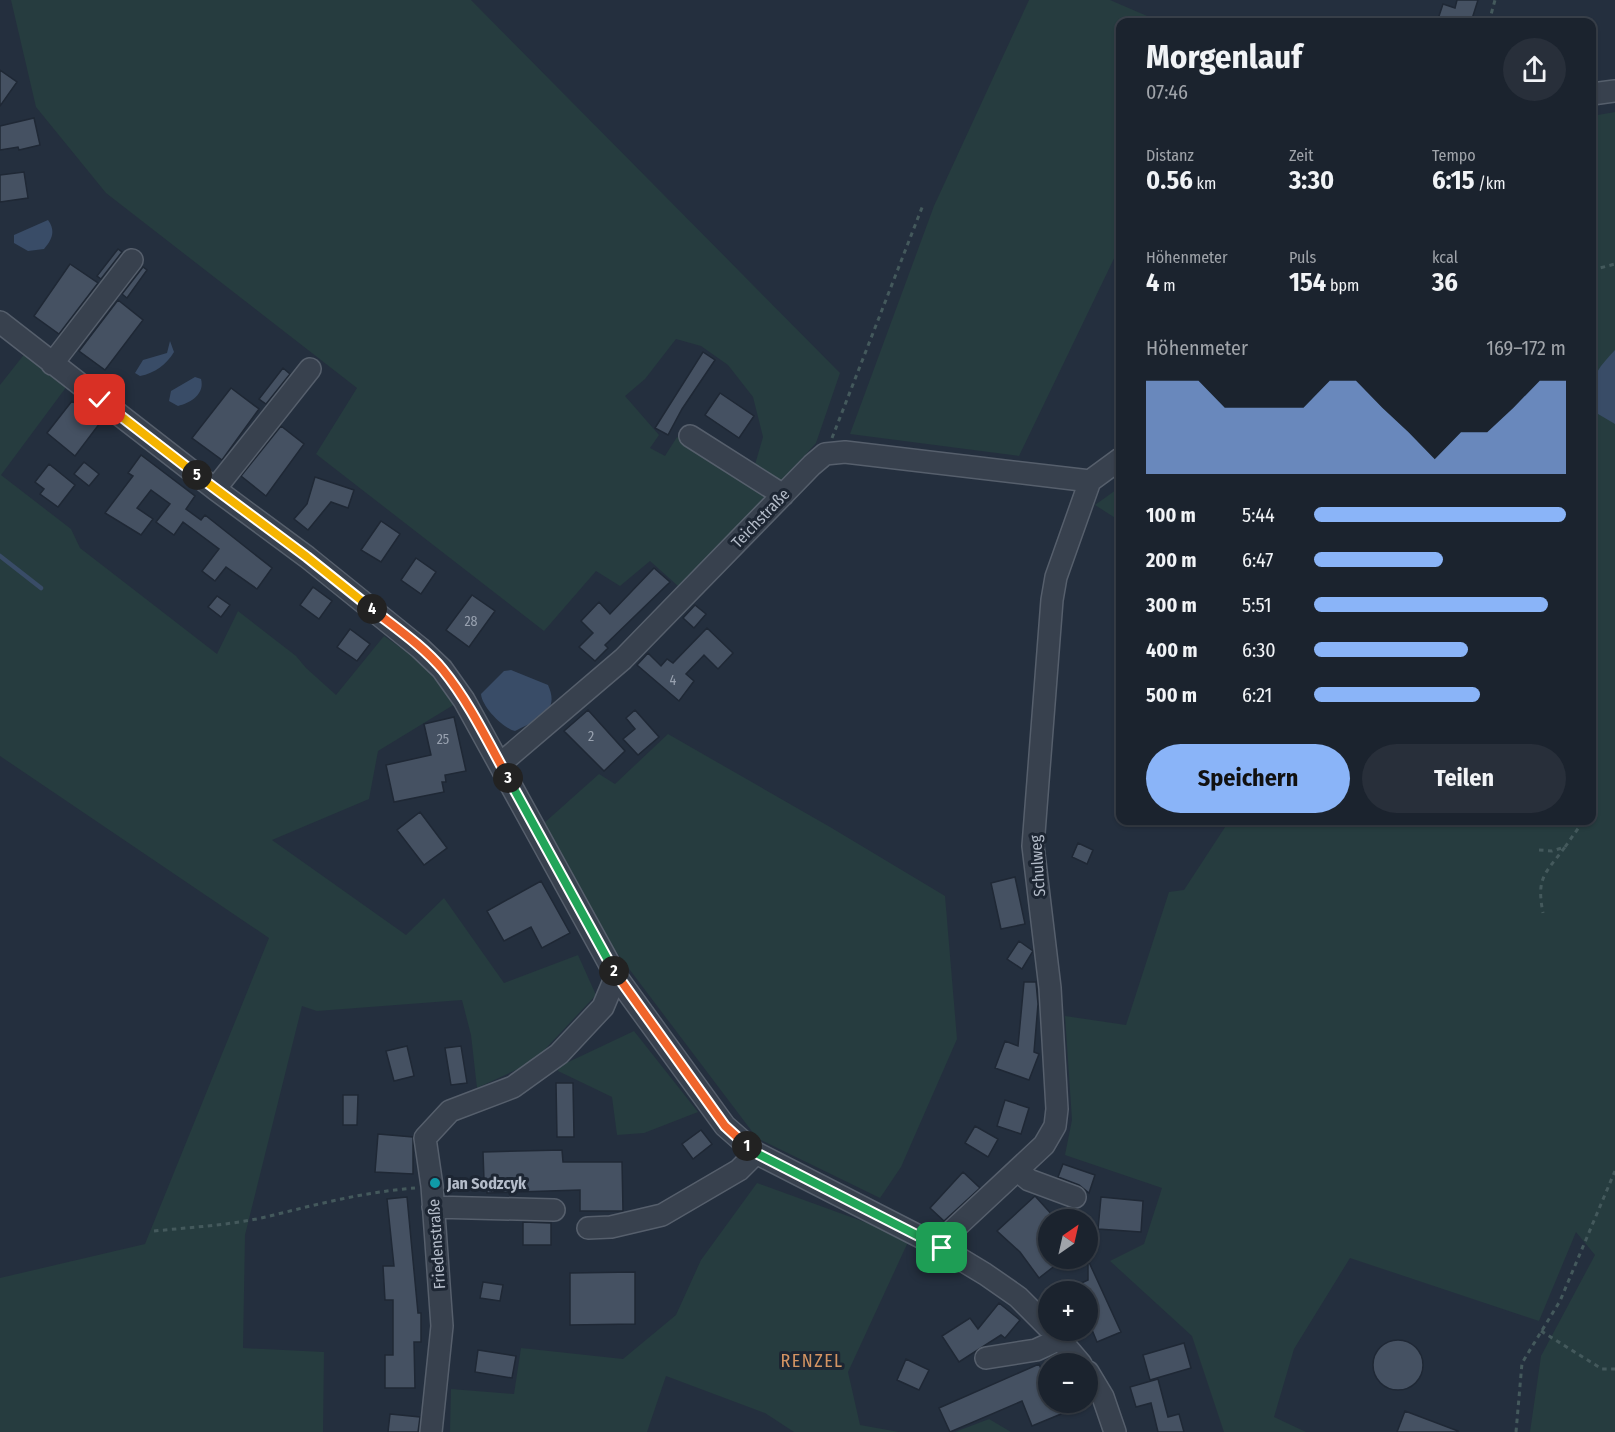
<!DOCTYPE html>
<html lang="de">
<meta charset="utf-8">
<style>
:root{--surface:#1b232e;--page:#282f3a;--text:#f1f3f6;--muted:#a0a4aa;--line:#39404a;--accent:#8ab4f8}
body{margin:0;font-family:"Fira Sans Condensed",sans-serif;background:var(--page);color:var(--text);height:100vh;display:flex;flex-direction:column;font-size:22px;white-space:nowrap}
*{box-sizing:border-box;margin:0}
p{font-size:20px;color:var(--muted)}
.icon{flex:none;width:33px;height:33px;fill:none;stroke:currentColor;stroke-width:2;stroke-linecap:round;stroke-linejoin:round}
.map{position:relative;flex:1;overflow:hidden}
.side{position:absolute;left:1116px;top:18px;width:480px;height:807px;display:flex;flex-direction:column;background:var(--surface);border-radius:12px;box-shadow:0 2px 4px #0004,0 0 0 2px var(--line)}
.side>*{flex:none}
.needle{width:39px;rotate:34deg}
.tools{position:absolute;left:1038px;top:1209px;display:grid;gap:12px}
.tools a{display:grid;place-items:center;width:60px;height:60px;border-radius:50%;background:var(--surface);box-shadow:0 2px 4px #0004,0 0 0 2px var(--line);font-size:30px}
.pin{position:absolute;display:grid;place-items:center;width:51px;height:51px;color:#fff;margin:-26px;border-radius:12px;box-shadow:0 3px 9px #0006}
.km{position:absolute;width:30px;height:30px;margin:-15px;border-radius:50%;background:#222;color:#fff;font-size:16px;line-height:30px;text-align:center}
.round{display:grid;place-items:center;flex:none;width:63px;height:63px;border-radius:32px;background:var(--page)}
.summary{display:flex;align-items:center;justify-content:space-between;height:102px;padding:0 30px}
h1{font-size:33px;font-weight:700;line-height:45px}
.stats{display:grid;grid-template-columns:repeat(3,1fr);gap:9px;height:102px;padding:6px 30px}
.stats div{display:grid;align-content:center}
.stats b{font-size:26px;font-weight:700}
.stats small{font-size:16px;font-weight:400}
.stats p{font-size:16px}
.chart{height:168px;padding:12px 30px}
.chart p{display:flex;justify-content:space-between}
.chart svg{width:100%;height:108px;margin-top:6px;fill:var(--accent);opacity:.7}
.cta{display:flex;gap:12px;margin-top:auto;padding:12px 30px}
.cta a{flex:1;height:69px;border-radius:36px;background:var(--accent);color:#111;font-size:24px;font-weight:700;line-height:69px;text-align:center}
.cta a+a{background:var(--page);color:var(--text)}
ul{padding:0 30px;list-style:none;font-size:20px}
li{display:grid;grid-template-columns:96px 72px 1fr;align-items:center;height:45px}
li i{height:15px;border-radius:8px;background:var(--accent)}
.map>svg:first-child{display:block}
</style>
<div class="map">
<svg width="1615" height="1432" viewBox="0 0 1615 1432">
<rect width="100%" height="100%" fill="#242f3e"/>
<path fill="#263c3f" d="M11,0H471L840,373L816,443L781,482L754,468L763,437L753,397L728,365L701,346L676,339L645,379L625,396L659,435L650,448L665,456L677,437L769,494L678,586L650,561L620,586L596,571L544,631L316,454L357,388L106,193L36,107Z
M1029,0H1110L1161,22H1120V246L1019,456L850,434L934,206Z
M1615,112V1432H1530L1541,1356L1595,1255L1576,1232L1539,1321L1350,1258L1294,1349L1274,1417L1306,1432H1224L1192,1336L1110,1261L1144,1244L1162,1188L1065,1155L1072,1120L1065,1016L1126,1025L1169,892L1184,890L1229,821L1592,820V116Z
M26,352L67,386L1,475L71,529L80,548L217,654L238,611L296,656L306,668L336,695L384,636L420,661L455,704L378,751L369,799L272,840L406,935L444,898L504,983L578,955L596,995L533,1062L477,1088L471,1035L462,1000L317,1011L302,1006L245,1235L243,1348L324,1352L323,1432H0V1278L145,1244L269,938L0,756V385Z
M1120,487V521L1095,505Z
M668,734L830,827L945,896L957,1039L901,1167L880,1198L757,1138L608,941L543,824L599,774L615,784Z
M634,1031L698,1112L644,1133L617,1135L612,1097L558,1071L560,1066Z
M757,1183L870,1224L908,1242L848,1372L860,1425L899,1432H794L765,1413L666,1376L647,1432H450L451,1389L514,1394L521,1348L623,1359L676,1315L701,1260Z
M989,1419L1011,1432H955Z"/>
<path fill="#394c67" d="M48,220C56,231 52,240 44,249L28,251L14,243V235Z
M170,341L174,352C166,365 155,373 140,376L135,373L143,360L167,353Z
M1615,350V424L1593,411C1587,382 1596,370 1615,350Z
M195,377L201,379C205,394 191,403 178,406L169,401L171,391Z
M511,670L548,685C561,713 536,720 515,731C503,728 482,707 481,694L504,671Z"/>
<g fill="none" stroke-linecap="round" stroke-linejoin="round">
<path stroke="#394c67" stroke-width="4.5" d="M0,556L41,588"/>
</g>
<path fill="#455162" stroke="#1f2835" stroke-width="1.5" d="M1457,0H1478L1471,22H1437L1443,4L1455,8Z
M0,70L17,82L0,106Z
M34,118L40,145L19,150L18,147L0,150V126Z
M24,172L28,198L0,202V175Z
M118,249L122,252L101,279L97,276Z
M70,264L98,283L59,334L34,316Z
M143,267L147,270L127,298L122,294Z
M118,300L143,320L105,370L79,351Z
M703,352L715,360L682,409L668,435L655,428Z
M283,368L290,374L266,404L259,399Z
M231,388L259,409L222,460L192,438Z
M720,393L754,416L739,438L705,415Z
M72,401L100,423L75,456L47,433Z
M281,426L304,444L266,496L241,476Z
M141,455L195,496L186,509L201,520L205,515L272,568L257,589L226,567L215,581L202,571L219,549L183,522L174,535L156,522L170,504L151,490L137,508L153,519L141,535L105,513L133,476L128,473Z
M84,462L99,474L89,486L74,474Z
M49,464L75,485L58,507L40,494L44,489L35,482Z
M315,477L354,490L348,508L331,502L308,530L294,519L307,504Z
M381,521L400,534L381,562L361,550Z
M416,558L436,572L421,594L401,580Z
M654,568L670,582L605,645L608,648L595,661L579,647L593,633L581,621L599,602L610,614Z
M313,587L332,601L319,619L300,605Z
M472,595L495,611L469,647L446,630Z
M217,596L230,605L221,617L208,607Z
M695,605L706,614L694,628L683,618Z
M707,628L733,653L718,669L704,655L686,674L694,681L679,701L637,665L648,653L661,666L667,659L673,663Z
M350,629L370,644L357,661L337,647Z
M588,710L625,751L604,771L564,731Z
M635,710L659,737L638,755L623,739L635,729L626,718Z
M454,717L466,771L445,775L446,782H442L444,792L394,802L386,765L431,755L424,724Z
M420,812L447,848L424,865L397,830Z
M1078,843L1093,850L1087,864L1072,857Z
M1015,877L1025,924L1001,929L991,883Z
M541,881L570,933L542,948L531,927L504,941L487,911Z
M1019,941L1033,951L1022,969L1007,959Z
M1024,982H1036L1038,1004L1034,1052L1039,1054L1029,1080L995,1068L1005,1041L1018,1046Z
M407,1046L414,1076L394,1081L386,1051Z
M461,1046L467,1083L451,1085L445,1048Z
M556,1083H573L574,1137H557Z
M343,1095H358L357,1125H343Z
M1005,1100L1029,1108L1021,1134L997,1126Z
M975,1126L998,1139L988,1157L965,1143Z
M701,1130L712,1144L693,1159L682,1144Z
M378,1134L413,1137V1174L375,1172Z
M562,1150L563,1162H622L623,1211H580V1190L487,1193V1181L484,1180L483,1152Z
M1063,1164L1095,1175L1089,1193L1079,1185L1058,1177Z
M963,1172L980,1188L944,1221L930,1208Z
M1035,1196L1055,1218L1048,1220V1224L1040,1233L1048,1245V1258H1065L1039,1278L1020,1252L997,1231Z
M407,1197L418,1313H421V1342H414L415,1388H385V1355H393V1300H385L383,1266H394L387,1199Z
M1101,1197L1143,1201L1141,1232L1098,1229Z
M523,1222L551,1223V1245H523Z
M1088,1260L1121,1332L1097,1342L1088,1320V1292H1062L1088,1280Z
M635,1272V1324L570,1325V1273Z
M483,1282L503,1285L500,1301L480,1298Z
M999,1303L1020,1320L1005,1338L1001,1335L959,1362L942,1336L970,1318L978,1329Z
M1373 1365a25 25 0 1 1 50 0a25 25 0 1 1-50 0Z
M1184,1343L1191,1368L1150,1380L1143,1355Z
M478,1350L516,1356L512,1378L475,1372Z
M906,1359L929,1370L919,1390L897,1380Z
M1039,1364L1048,1386V1402H1056L1061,1414L1032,1426L1022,1401L950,1432L939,1408Z
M1158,1379L1168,1417L1179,1414L1184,1432H1158L1151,1403L1136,1407L1130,1387Z
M1405,1411L1458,1431V1432H1397Z
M390,1414L420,1417L418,1432H388Z"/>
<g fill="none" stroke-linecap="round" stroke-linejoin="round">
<defs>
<path id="minor" d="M1592,94L1615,91
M0,322L215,489L307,557L420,648L442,669L464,700L616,976L725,1126L756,1153L942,1248L985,1274L1018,1297L1048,1327
M52,364L132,260
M690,436L783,495
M215,489L310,369
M500,764L623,659L812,465L825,454L845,452L1090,481
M1018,1171L1029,1180L1075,1197
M433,1207L554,1210
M588,1228L611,1227L662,1215L739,1170L756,1153
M942,1248L954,1229L1044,1145L1055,1126L1057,1109L1050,988L1033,846L1052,600L1056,577L1090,481L1120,459
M1052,1330L1081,1364
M986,1358L1036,1350L1060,1339
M1088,1372L1103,1397L1115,1432
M431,1432L442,1326L432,1186L425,1138L450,1111L513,1087L559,1054L603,1007L616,976"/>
</defs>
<use href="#minor" stroke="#565f6c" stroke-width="24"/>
<path stroke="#44595c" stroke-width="3" stroke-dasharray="4.5 4.5" stroke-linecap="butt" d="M1489,22L1495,0
M1592,270L1615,264
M832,438L923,205
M1592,810L1596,803
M1565,847L1584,820
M1539,850L1552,851L1565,847C1545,874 1536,877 1543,913
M154,1231C194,1227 235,1225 274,1215C322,1203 365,1192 415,1188
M1541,1331L1602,1369H1615
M1516,1432L1522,1363L1560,1301L1615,1171"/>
<use href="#minor" stroke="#38414e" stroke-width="21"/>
</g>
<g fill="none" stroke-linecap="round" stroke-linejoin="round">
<defs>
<path id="split-1" d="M747,1146L756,1153L942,1248"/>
<path id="split-2" d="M614,971L725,1126L747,1146"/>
<path id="split-3" d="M508,778L614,971"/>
<path id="split-4" d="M372,609C396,628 423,646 443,670C469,702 488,742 508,778"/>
<path id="split-5" d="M197,475L307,557L372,609"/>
<path id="split-6" d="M100,400L197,475"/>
</defs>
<use href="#split-1" stroke="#fff" stroke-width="12"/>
<use href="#split-2" stroke="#fff" stroke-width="12"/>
<use href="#split-3" stroke="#fff" stroke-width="12"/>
<use href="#split-4" stroke="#fff" stroke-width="12"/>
<use href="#split-5" stroke="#fff" stroke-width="12"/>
<use href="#split-6" stroke="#fff" stroke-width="12"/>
<use href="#split-1" stroke="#22a559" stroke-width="8"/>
<use href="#split-2" stroke="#f0652b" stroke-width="8"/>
<use href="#split-3" stroke="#22a559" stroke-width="8"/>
<use href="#split-4" stroke="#f0652b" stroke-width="8"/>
<use href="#split-5" stroke="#f5b400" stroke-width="8"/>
<use href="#split-6" stroke="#f5b400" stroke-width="8"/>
</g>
<circle fill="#0f9aa8" stroke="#1d2633" stroke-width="2" cx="435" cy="1183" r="6"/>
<g text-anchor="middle" stroke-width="6" stroke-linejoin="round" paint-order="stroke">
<g font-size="14" fill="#98a1af">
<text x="471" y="626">28</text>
<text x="673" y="685">4</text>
<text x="591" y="741">2</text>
<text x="443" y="744">25</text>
</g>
<g font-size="16" fill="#b4bcc9" stroke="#1d2633">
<text transform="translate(760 518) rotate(-46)" y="6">Teichstraße</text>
<text transform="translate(1037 866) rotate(-94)" y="6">Schulweg</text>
<text transform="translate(436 1244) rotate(-94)" y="6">Friedenstraße</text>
</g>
<g font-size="16" font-weight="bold" fill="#b4bcc9" stroke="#1d2633" text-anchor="start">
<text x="447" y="1189">Jan Sodzcyk</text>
</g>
<g font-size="18" letter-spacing="1.5" fill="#d59563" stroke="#1d2633">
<text x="812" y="1367">RENZEL</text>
</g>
</g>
</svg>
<div class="tools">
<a><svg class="needle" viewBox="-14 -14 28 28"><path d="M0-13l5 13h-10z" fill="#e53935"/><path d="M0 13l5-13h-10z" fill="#a0a4aa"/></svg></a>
<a>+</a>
<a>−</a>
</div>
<div class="pin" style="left:942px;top:1248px;background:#1e9e55"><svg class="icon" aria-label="arrive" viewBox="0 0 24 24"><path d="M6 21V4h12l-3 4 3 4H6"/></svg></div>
<div class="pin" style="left:100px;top:400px;background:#d93025"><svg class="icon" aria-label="check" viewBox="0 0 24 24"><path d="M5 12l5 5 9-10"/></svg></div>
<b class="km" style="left:747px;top:1146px">1</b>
<b class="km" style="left:614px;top:971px">2</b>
<b class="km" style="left:508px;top:778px">3</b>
<b class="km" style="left:372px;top:609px">4</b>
<b class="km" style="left:197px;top:475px">5</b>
<section class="side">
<div class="summary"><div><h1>Morgenlauf</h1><p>07:46</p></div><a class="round"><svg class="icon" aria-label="share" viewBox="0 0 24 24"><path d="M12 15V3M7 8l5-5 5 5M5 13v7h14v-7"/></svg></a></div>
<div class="stats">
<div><p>Distanz</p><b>0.56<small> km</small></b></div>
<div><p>Zeit</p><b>3:30</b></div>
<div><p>Tempo</p><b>6:15<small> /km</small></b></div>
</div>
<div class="stats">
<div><p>Höhenmeter</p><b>4<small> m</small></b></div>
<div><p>Puls</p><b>154<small> bpm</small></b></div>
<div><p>kcal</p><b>36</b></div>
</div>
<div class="chart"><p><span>Höhenmeter</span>169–172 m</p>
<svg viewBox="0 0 160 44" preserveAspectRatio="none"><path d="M0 44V6L10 6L20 6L30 17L40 17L50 17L60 17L70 6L80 6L90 17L100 27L110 38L120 27L130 27L140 17L150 6L160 6V44z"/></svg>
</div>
<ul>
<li><b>100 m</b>5:44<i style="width:100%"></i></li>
<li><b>200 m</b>6:47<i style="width:51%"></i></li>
<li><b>300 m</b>5:51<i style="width:93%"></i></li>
<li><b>400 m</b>6:30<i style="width:61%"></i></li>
<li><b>500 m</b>6:21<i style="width:66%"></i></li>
</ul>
<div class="cta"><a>Speichern</a><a>Teilen</a></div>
</section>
</div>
